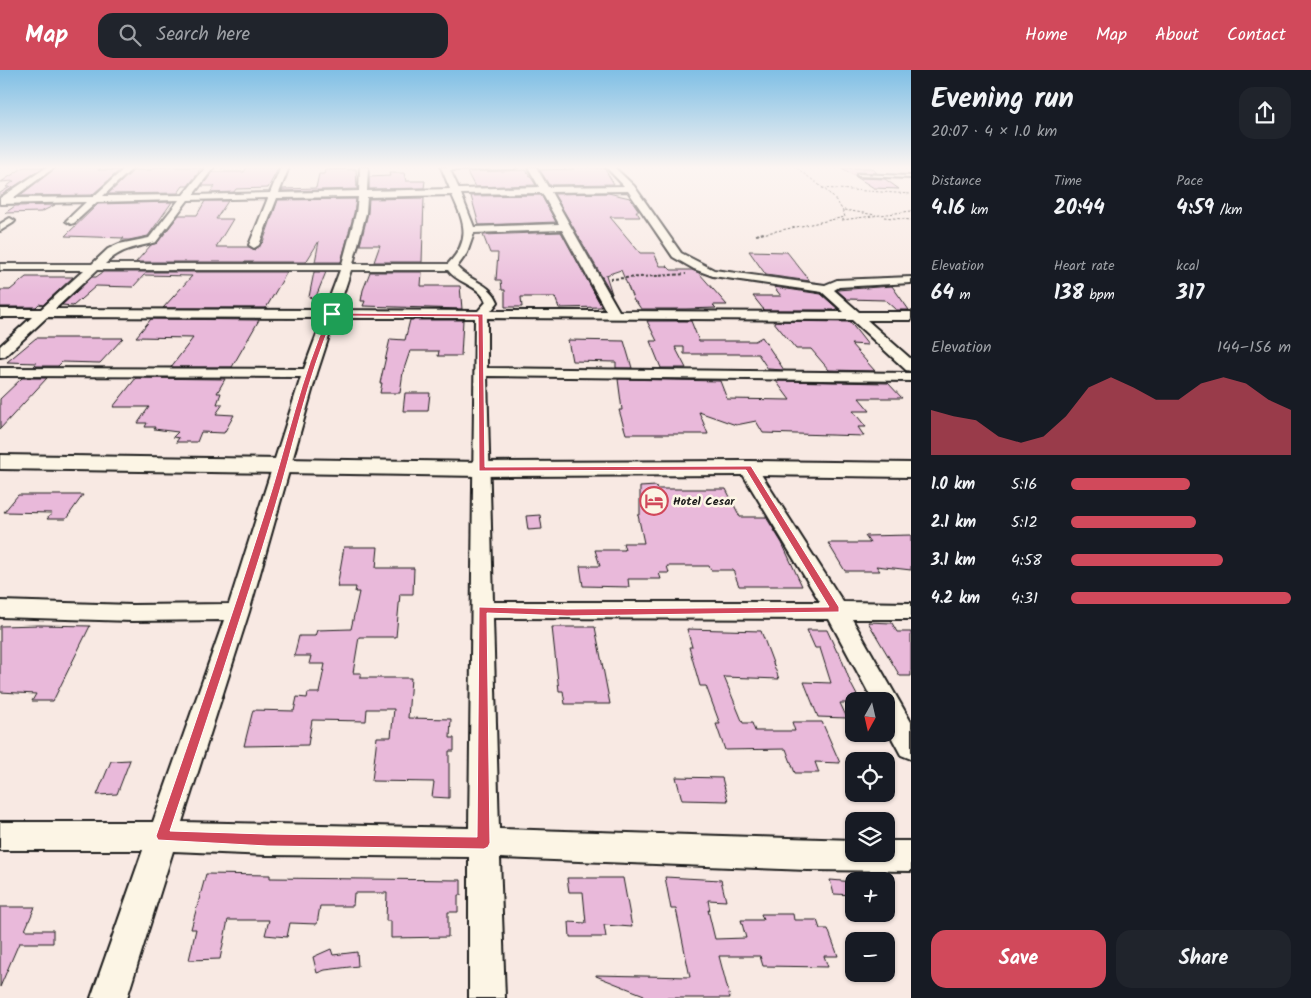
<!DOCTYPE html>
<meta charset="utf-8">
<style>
:root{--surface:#171b24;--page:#20242c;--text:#f1f3f6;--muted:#9ea1a6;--accent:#d1495b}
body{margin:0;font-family:Kalam,sans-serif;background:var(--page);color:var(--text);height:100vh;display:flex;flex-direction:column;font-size:19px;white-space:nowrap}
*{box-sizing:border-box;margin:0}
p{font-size:16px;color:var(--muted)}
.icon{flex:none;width:28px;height:28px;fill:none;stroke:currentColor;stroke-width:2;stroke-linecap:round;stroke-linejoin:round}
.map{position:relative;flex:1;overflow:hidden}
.sheet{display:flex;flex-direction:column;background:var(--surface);width:400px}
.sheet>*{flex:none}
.needle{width:32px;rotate:188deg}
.buttons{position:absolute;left:845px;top:622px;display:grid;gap:10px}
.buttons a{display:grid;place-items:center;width:50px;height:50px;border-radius:10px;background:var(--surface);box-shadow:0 1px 4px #0004;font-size:25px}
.pin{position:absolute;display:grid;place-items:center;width:42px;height:42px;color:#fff;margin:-21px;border-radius:10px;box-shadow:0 2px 8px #0006}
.round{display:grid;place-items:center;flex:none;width:52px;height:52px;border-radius:15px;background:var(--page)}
.summary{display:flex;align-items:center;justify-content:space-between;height:85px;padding:0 20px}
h1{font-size:28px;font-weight:600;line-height:38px}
.metrics{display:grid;grid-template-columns:repeat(3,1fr);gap:8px;height:85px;padding:5px 20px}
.metrics div{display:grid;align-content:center}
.metrics b{font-size:21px;font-weight:600}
.metrics small{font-size:14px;font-weight:400}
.metrics p{font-size:14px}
.chart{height:140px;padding:10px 20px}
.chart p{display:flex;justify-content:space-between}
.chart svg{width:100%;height:90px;margin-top:5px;fill:var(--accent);opacity:.7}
.primary-button{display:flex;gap:10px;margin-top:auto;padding:10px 20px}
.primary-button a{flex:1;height:58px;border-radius:15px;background:var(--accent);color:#fff;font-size:20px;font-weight:600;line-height:58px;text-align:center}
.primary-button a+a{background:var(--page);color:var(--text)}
ul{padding:0 20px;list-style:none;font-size:16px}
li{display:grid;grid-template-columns:80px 60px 1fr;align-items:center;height:38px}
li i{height:12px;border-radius:6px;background:var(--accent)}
header{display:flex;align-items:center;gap:30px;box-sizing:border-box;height:70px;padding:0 25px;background:var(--accent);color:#fff}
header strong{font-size:24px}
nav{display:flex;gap:28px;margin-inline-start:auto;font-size:18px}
.search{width:350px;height:45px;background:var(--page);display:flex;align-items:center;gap:12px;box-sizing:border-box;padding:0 18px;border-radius:15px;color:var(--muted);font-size:19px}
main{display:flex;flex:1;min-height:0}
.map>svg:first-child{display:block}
</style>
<header>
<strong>Map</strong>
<div class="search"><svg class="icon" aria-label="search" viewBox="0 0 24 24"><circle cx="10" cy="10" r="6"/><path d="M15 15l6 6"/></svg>Search here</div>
<nav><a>Home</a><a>Map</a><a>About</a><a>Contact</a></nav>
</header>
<main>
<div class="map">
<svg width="911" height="928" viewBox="0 0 911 928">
<rect width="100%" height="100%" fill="#f8e9e3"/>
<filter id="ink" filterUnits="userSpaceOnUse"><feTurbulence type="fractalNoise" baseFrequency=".02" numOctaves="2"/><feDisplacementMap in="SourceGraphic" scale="10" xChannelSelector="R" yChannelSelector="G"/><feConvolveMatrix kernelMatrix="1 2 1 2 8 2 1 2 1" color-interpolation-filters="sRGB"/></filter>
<g filter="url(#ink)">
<path fill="#e9b9da" stroke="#1c1c1c" d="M24,97H44L0,126V123L10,117H6L14,111L1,112Z
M57,97H102L98,100H120L92,125L19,126Z
M153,97H201L198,102H199L188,116H183L178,123L108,124L134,100H151Z
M247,97H279L268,118L236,119L234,122L210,123L215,116H202L213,102H244Z
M572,97L604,98L614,114L549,115L540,100L574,99Z
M842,98H872L877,103L857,102L855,105L858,108L885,109L899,119L874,118Z
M356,99L357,119L282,121L283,119L316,118L319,104H324L325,100Z
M526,100L536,115L475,117L467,102Z
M389,103H404L406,111H425L424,118L369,119V107L390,106Z
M608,123L630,128L639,141H636L640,147H610L640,183H654L660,196H667L671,200H692L699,203L727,235H713L716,238L686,239H641L637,233L634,231L621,200L606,205L612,224L554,124Z
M541,125L556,152L479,155L471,126Z
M424,128L422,192H374L380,175H360L368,143L369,129Z
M356,129L354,143L341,192H315L319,171L306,192H136L151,175L157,173L179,145H197L205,131H228L216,149H233L216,177H249L255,180L263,172L278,130Z
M172,132L148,166L129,170H121L124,168L65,166L98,134Z
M55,135L41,142L5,143L15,136Z
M561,162L602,237L559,238L555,227H521L522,237H505V220H502L501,210H496L498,183H490L483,165Z
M749,181L787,182L810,211L766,205Z
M103,202H287L266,238H163L192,206L144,205L133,217L96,216L73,236L62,235L92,207H96Z
M314,202H326L315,229L309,227Z
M370,202H422L421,216H460L462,239L363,236L365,231H361L363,220Z
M26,207H73L43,235L39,234L36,237H0V220H10Z
M892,216L909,240H896L885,230L847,229L837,220Z
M774,217L821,224L839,240H764L753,226H781Z
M151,249L259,250L232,297H171L193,268L136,267Z
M410,250H463L461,286H438L439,281H410L403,302L400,323H380L382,313H380L390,269L405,270Z
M647,251H691L699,271H755L762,267L784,300L768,299L758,284H684V277H675L686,298H661L650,271H657Z
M773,251L850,252L868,275L851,274L875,301L829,300L811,279H796Z
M36,268H123L100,293L62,292L58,296H34L37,293L7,292Z
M568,270L624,271L632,298H616V292L572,291Z
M22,308H47L0,359V329Z
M136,308L225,309L217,323H221L217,334H223L216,344L234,345L224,363L201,362L197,372H176L179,368L173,367L178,362L154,359L155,357H145L147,353H138L149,337H113Z
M618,309L720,311L727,329L790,330L776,311L888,313L902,328H859L870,341H853L866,357H858L864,366L763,363L756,351L736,355L699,342L708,364H626L619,340H622Z
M405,323H430L428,341H403Z
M656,416L657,419H726L740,447H766L782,473L802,516H739L733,500H711L709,496H667L669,503H659L661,509H628L629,517L583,516L580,496H600L595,480H625L623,473H644L638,445H640V417Z
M18,425H83L66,449H47L52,443L4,442Z
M540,445L542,459L528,460L526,446Z
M911,465V500L876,496L880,501H845L828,473H870L865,466Z
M344,477H378L376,498H414L413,524H400L396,567H359L353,603H361V608H411L408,648L451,649L450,668H454V681H449V728L432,727L434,712L372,711L377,667H391L394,639H367L366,651L312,650L308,675L244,676L253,640L294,641L297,627L307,628L308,623H319L325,594H309L311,586H294L299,566H315L317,560L351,559L359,522H355L356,517H337Z
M868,552L892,553L897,562H911V606H900Z
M40,555L90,556L53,631H32L36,624L0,622V556Z
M552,557H595L610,634H565L563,621H559Z
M687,559L761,561L779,609L724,607L743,653H752L755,661H795L792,652H822L840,693L815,692L819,703H795L786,679L725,680L716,654H720L706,616H700L689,577H692Z
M807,560H827L837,582H839L851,614L860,631H854V633H840L847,648L818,647L804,612L831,613L820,578H815Z
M130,690L117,724L97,725L111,691Z
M676,707L722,708L728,731L682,730Z
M206,804L270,805V808L461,810V825H458V842H448V867L391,868V851H386L387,823H354L353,836H320L317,854L290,853L287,867L265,865L269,850H228L220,889L189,890L196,859H191Z
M665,807L721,810L726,831L708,830L710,841L708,840L715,869L746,868L741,850H763L761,844H793L794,850H817L820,859H828L838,886H824L828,897L763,896L760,886H719L730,928H644V925L596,906V905L690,907L676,839H671Z
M567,808H623L632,857L604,855L606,867H570L569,852L586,853L583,822H569Z
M830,810L854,812V825L834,824Z
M0,837H35L25,860H53V873H19L0,917Z
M331,879L333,885L357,882L358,896L325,900L317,903L313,887Z"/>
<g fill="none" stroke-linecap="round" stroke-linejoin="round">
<defs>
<path id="service" d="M857,104L911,106V108L858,106Z"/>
<path id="minor" d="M47,97H55L13,128L93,127L126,97H134L103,126L183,125L206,97H214L193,125L270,123L281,97H289L279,123L359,121L360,97H368L367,121L450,119L441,97H517L513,99L450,100L459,119L539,117L528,97H536L548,117L624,116L606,97H614L634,116L681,183L714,200L825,215L837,210L911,207V213L839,217L834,220L859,242H911V250H867L911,289V301L906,300L852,250L487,248V298L911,303V311L487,306L493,532H820L739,398L742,394L748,393L754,394L757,398L843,532L911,533V549H852L911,652V689L901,685L886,657V631H873L829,549L493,548L499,759L854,770V784H886V771H911V801L807,800L500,788L505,928H469V787L267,785L173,781L127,928H91L143,780H0V752H153L224,550L132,551L0,547V531L132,535L229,534L301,307L0,306V298L304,299L323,248L47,247L5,286L0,287V276L32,247H0V239H41L84,200H0V194H92L108,179L119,174L149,168L179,130L97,132L74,153L71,154L66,151L68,149L86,132L0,134V128ZM628,121L673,187L694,199L713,206L822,222L844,242L619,241L551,122ZM542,123L559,154L474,157L461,124ZM452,125C464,152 472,169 448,194H353L366,143L367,127ZM358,127L356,143L342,194H105C122,178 134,178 156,172L188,130L268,128L249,175L254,178L259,175L277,128ZM562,160L606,241H491L498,232C490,212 470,212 457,197L467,183L474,163ZM97,200H340L325,240L55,239ZM351,200H448C458,214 480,215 486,232L478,241L338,240ZM335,248H475L469,758L182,752L249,542L317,303Z
M10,148L15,151L13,153L0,161V154Z"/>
<path id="tertiary" d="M0,385L482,392L748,391L911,393V407L748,405L482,406L0,399Z"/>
</defs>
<use href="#service" stroke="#1c1c1c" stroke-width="4"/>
<use href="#minor" stroke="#1c1c1c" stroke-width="4"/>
<use href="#tertiary" stroke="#1c1c1c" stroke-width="4"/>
<path stroke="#1c1c1c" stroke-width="1" stroke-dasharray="2.5 2" stroke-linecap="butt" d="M221,99L231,97
M822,118L911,124
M844,140L876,145
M884,147L911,150
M842,150L911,141
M757,165L845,147C838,124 813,112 796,97"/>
<path stroke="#1c1c1c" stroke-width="2" stroke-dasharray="3 2" stroke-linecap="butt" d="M756,165L764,163
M610,209L686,204"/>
<use href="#service" fill="#fcf5e5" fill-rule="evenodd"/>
<use href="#minor" fill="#fcf5e5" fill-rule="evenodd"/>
<use href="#tertiary" fill="#fcf5e5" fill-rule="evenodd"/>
</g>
</g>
<linearGradient id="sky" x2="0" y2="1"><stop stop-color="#7fbfe5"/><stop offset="0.43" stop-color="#fcf5f2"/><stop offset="1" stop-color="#fcf5f2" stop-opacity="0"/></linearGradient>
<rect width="911" height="226" fill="url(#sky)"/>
<path fill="#d1495b" stroke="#fff" fill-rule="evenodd" d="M332,243L483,244L485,397L751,396L839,537V542L567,546L487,543L490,773L488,777L484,779L267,776L158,770L156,766C194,657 231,549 266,439C287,374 301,306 329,244ZM334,246L478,247L479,401L746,400L829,537L567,539L479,537L477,767L267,764L170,761C206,653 242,546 275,437C294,374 307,307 334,246Z"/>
<defs>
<symbol id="hotel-ring" viewBox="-11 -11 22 22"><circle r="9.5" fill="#fcf5e5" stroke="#d1495b" stroke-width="1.5"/><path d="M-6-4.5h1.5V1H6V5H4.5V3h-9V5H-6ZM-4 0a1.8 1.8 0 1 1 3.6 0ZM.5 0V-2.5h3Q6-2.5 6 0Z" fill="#d1495b"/></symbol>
</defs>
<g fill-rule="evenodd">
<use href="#hotel-ring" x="638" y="415" width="32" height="32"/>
</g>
<g text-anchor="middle" stroke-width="5" stroke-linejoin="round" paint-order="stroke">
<g font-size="12" font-weight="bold" fill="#1c1c1c" stroke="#fcf5e5" text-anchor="start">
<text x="673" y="435">Hotel Cesar</text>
</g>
</g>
</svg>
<div class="buttons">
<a><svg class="needle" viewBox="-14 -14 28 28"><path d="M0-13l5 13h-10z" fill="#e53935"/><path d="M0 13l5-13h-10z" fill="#9ea1a6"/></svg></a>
<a><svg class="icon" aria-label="locate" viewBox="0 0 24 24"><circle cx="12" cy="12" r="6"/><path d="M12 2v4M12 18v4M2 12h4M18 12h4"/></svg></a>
<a><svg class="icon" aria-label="layers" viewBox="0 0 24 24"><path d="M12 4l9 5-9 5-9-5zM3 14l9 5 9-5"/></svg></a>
<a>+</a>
<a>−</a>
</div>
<div class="pin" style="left:332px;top:244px;background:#1e9e55"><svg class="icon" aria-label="arrive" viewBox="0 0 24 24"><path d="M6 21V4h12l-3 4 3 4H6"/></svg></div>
</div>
<section class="sheet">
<div class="summary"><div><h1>Evening run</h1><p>20:07 · 4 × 1.0 km</p></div><a class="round"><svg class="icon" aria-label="share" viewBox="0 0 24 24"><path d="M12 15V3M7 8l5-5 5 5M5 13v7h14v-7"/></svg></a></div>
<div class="metrics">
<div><p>Distance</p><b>4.16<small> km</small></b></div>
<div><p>Time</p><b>20:44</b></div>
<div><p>Pace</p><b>4:59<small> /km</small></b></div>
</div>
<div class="metrics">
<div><p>Elevation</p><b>64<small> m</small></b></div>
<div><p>Heart rate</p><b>138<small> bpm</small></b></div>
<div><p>kcal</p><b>317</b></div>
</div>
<div class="chart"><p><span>Elevation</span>144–156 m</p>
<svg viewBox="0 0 160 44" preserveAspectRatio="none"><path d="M0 44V22L10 25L20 27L30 35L40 38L50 35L60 25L70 11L80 6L90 11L100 17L110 17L120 9L130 6L140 9L150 17L160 22V44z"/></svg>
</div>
<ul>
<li><b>1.0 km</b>5:16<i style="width:54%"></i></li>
<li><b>2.1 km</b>5:12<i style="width:57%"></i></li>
<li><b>3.1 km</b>4:58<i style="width:69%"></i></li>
<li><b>4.2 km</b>4:31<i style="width:100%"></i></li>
</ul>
<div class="primary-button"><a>Save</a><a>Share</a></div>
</section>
</main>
